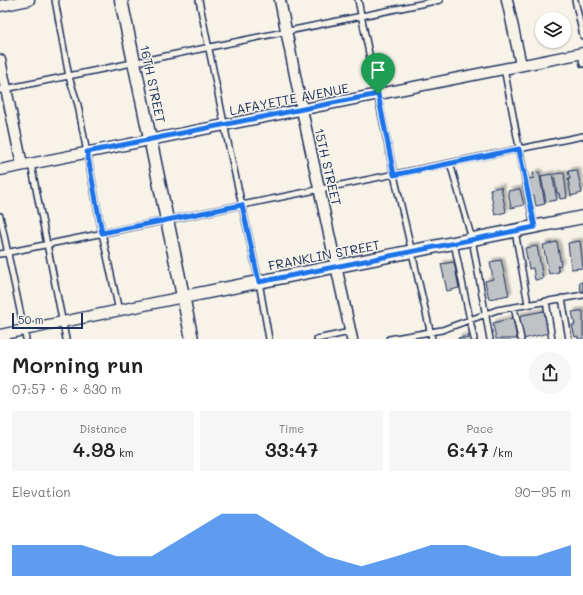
<!DOCTYPE html>
<meta charset="utf-8">
<style>
:root{--surface:#fff;--page:#f6f6f6;--text:#222;--muted:#767676;--accent:#1a73e8}
body{margin:0;font-family:Mali,sans-serif;background:var(--page);color:var(--text);height:100vh;display:flex;flex-direction:column;font-size:15px;white-space:nowrap}
*{box-sizing:border-box;margin:0}
p{font-size:13px;color:var(--muted)}
.icon{flex:none;width:22px;height:22px;fill:none;stroke:currentColor;stroke-width:2;stroke-linecap:round;stroke-linejoin:round}
.map{position:relative;height:339px;overflow:hidden}
.details{display:flex;flex-direction:column;background:var(--surface);flex:1}
.details>*{flex:none}
.fabs{position:absolute;left:535px;top:12px;display:grid;gap:8px}
.fabs a{display:grid;place-items:center;width:36px;height:36px;border-radius:50%;background:var(--surface);box-shadow:0 1px 3px #0004;font-size:20px}
.scale{position:absolute;left:12px;bottom:10px;width:71px;box-sizing:border-box;padding-left:4px;border:2px solid #1b2f5e;border-top:0;font-size:11px;line-height:14px;white-space:nowrap;color:#1b2f5e;-webkit-text-stroke:3px #f7f3e8;paint-order:stroke}
.pin{position:absolute;display:grid;place-items:center;width:34px;height:34px;color:#fff;margin:-41px -17px;border-radius:50% 50% 50% 0;rotate:-45deg;box-shadow:0 0 4px #0007}
.pin .icon{rotate:45deg}
.round{display:grid;place-items:center;flex:none;width:42px;height:42px;border-radius:21px;background:var(--page)}
.overview{display:flex;align-items:center;justify-content:space-between;height:68px;padding:0 12px}
h1{font-size:22px;font-weight:600;line-height:30px}
.stats{display:grid;grid-template-columns:repeat(3,1fr);gap:6px;height:68px;padding:4px 12px}
.stats div{display:grid;align-content:center;border-radius:0px;background:var(--page);text-align:center}
.stats b{font-size:20px;font-weight:600}
.stats small{font-size:11px;font-weight:400}
.stats p{font-size:11px}
.chart{height:112px;padding:8px 12px}
.chart p{display:flex;justify-content:space-between}
.chart svg{width:100%;height:72px;margin-top:4px;fill:var(--accent);opacity:.7}
.map>svg:first-child{display:block}
</style>
<div class="map">
<svg width="583" height="339" viewBox="0 0 583 339">
<defs>
<filter id="shadow"><feDropShadow dx="3" dy="-3" stdDeviation="1" flood-color="#0004"/></filter>
</defs>
<rect width="100%" height="100%" fill="#f7f3e8"/>
<filter id="ink" filterUnits="userSpaceOnUse"><feTurbulence type="fractalNoise" baseFrequency=".025" numOctaves="2"/><feDisplacementMap in="SourceGraphic" scale="8" xChannelSelector="R" yChannelSelector="G"/><feConvolveMatrix kernelMatrix="1 2 1 2 8 2 1 2 1" color-interpolation-filters="sRGB"/></filter>
<g filter="url(#ink)">
<path fill="#c0c3c5" stroke="#1b2f5e" filter="url(#shadow)" d="M577,170L582,193L571,196L568,179H570L568,171Z
M539,172L545,204L536,206L534,196L530,197L527,179L534,178L533,173Z
M564,173L567,198L560,199L559,193H557L554,174Z
M552,174L557,200L546,202L541,176Z
M501,187L506,212L495,215L490,189Z
M520,189L524,205L511,208L508,191Z
M580,241L583,268L571,269L568,243Z
M557,242L561,265L557,266L559,272L549,274L543,245Z
M537,246L543,279L535,280L533,268L529,269L525,248Z
M501,260L509,295L489,299L485,281L493,279L490,262Z
M454,262L459,288L447,291L441,264Z
M583,282V292H581L579,283Z
M544,311L549,333L523,339L518,316Z
M578,311H583V339H578V336L575,337L572,325H575L572,312Z
M513,318L517,339H496L493,323Z
M469,336V339H458V338Z"/>
<g fill="none" stroke-linecap="round" stroke-linejoin="round">
<defs>
<path id="service" d="M55,0L69,77L78,105L102,233L119,311
M199,0L227,138L259,282L269,339
M358,0L394,175L432,339
M575,0L583,36
M581,53L583,64
M504,68L534,226
M0,90L440,0
M450,163L472,239L490,339
M31,164L66,339
M0,216L26,339
M515,231L528,304
M454,243L474,339
M0,254L583,136
M562,298L569,339
M546,301L552,339
M514,307L521,339
M317,339L350,332
M389,339L442,330L497,310L583,295"/>
<path id="minor" d="M280,0L302,110L352,339
M507,0L521,65
M0,6L29,0
M0,60L22,165
M0,170L583,53
M0,335L183,297"/>
<path id="tertiary" d="M121,0L192,339
M183,297L583,217"/>
</defs>
<use href="#service" stroke="#1b2f5e" stroke-width="8"/>
<use href="#minor" stroke="#1b2f5e" stroke-width="13"/>
<use href="#tertiary" stroke="#1b2f5e" stroke-width="15"/>
<use href="#service" stroke="#f7f3e8" stroke-width="5"/>
<use href="#minor" stroke="#f7f3e8" stroke-width="10"/>
<use href="#tertiary" stroke="#f7f3e8" stroke-width="12"/>
</g>
</g>
<g fill="none" stroke-linecap="round" stroke-linejoin="round" filter="url(#ink)">
<defs>
<path id="route" d="M378,94L394,175L519,149L535,227L259,282L242,205L102,233L87,152Z"/>
</defs>
<use href="#route" stroke="#fff" stroke-width="8"/>
<use href="#route" stroke="#1a73e8" stroke-width="5"/>
</g>
<g text-anchor="middle" stroke-width="3" stroke-linejoin="round" paint-order="stroke">
<g font-size="13" fill="#1b2f5e" stroke="#f7f3e8">
<text transform="translate(153 84) rotate(78)" y="5">16TH STREET</text>
<text transform="translate(289 99) rotate(-11)" y="5">LAFAYETTE AVENUE</text>
<text transform="translate(328 167) rotate(77)" y="5">15TH STREET</text>
<text transform="translate(324 255) rotate(-11)" y="5">FRANKLIN STREET</text>
</g>
</g>
</svg>
<div class="fabs">
<a><svg class="icon" aria-label="layers" viewBox="0 0 24 24"><path d="M12 4l9 5-9 5-9-5zM3 14l9 5 9-5"/></svg></a>
</div>
<div class="scale">50 m</div>
<div class="pin" style="left:378px;top:94px;background:#1e9e55"><svg class="icon" aria-label="arrive" viewBox="0 0 24 24"><path d="M6 21V4h12l-3 4 3 4H6"/></svg></div>
</div>
<section class="details">
<div class="overview"><div><h1>Morning run</h1><p>07:57 · 6 × 830 m</p></div><a class="round"><svg class="icon" aria-label="share" viewBox="0 0 24 24"><path d="M12 15V3M7 8l5-5 5 5M5 13v7h14v-7"/></svg></a></div>
<div class="stats">
<div><p>Distance</p><b>4.98<small> km</small></b></div>
<div><p>Time</p><b>33:47</b></div>
<div><p>Pace</p><b>6:47<small> /km</small></b></div>
</div>
<div class="chart"><p><span>Elevation</span>90–95 m</p>
<svg viewBox="0 0 160 44" preserveAspectRatio="none"><path d="M0 44V25L10 25L20 25L30 32L40 32L50 19L60 6L70 6L80 19L90 32L100 38L110 32L120 25L130 25L140 32L150 32L160 25V44z"/></svg>
</div>
</section>
